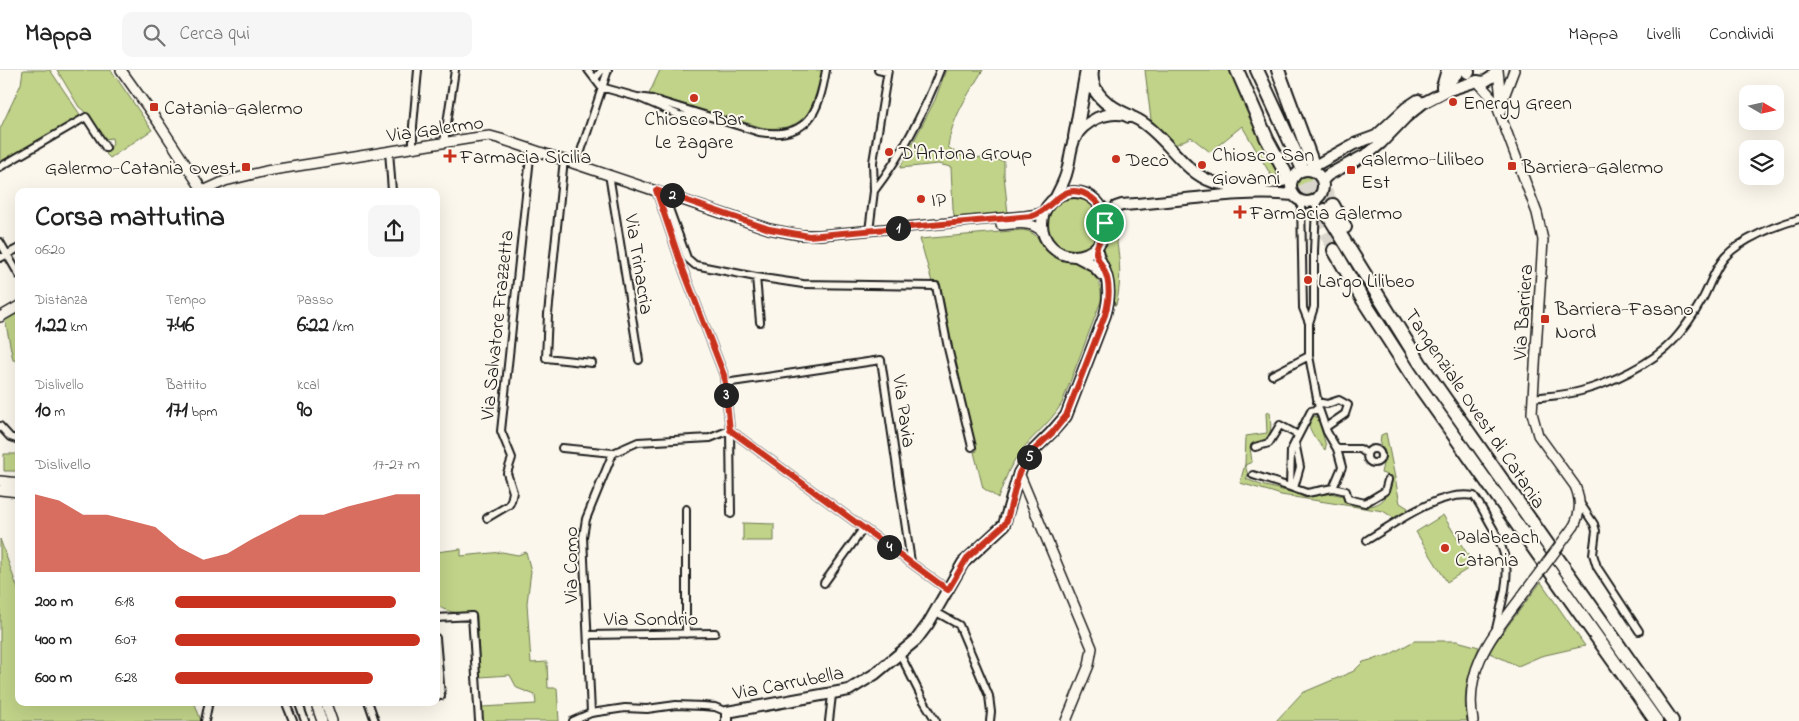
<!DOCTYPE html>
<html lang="it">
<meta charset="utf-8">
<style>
:root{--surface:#fff;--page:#f6f6f6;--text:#222;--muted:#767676;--line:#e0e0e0;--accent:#c8321e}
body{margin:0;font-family:"Indie Flower",sans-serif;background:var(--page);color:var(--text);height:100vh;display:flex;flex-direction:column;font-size:19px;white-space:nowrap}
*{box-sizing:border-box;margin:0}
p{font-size:16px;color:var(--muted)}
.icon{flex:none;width:28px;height:28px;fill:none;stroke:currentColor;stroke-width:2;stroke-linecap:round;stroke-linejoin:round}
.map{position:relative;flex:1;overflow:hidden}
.panel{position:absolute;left:15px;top:118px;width:425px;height:518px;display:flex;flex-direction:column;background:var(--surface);border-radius:10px;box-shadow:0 5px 20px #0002}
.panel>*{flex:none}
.needle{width:32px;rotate:99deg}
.buttons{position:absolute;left:1739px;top:15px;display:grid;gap:10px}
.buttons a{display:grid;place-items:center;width:45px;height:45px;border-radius:10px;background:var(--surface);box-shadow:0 5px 20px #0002;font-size:25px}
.pin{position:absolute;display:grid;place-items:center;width:42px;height:42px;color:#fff;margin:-21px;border:2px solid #fff;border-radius:50%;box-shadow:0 1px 5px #0007}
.km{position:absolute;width:25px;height:25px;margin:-12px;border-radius:50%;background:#222;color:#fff;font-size:14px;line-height:25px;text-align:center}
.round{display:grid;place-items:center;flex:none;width:52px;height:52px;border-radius:10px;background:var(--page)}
.head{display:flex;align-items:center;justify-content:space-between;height:85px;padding:0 20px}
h1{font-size:28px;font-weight:700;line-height:38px}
.metrics{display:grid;grid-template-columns:repeat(3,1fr);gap:8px;height:85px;padding:5px 20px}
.metrics div{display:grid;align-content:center}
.metrics b{font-size:21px;font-weight:700}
.metrics small{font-size:14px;font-weight:400}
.metrics p{font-size:14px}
.chart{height:140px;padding:10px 20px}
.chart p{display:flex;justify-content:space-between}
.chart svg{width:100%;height:90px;margin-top:5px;fill:var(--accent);opacity:.7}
ul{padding:0 20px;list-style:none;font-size:16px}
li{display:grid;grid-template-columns:80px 60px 1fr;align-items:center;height:38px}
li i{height:12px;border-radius:6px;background:var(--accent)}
header{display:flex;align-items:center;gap:30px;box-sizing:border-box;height:70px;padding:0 25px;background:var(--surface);border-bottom:1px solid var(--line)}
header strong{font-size:24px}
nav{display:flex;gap:28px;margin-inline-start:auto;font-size:18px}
.search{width:350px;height:45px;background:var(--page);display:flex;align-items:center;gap:12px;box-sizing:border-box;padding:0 18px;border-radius:10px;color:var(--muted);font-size:19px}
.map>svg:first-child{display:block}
</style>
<header>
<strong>Mappa</strong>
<div class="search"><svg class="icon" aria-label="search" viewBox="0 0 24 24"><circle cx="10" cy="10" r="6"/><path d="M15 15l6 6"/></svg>Cerca qui</div>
<nav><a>Mappa</a><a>Livelli</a><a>Condividi</a></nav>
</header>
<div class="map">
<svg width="1799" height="651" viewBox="0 0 1799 651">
<rect width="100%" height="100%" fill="#fbf7ec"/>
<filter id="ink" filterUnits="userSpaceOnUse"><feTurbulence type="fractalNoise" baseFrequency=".02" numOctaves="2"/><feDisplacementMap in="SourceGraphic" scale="10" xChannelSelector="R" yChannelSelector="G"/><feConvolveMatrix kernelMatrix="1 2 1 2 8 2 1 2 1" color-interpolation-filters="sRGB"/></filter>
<g filter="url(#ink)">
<path fill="#c0d388" stroke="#6e7852" d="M23,0H50L81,46L80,48L0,93V59L21,14Z
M57,0H111L152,60L110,88L106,84L113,74L112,68L104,69L83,40L79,37Z
M660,0H823C815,36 808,62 764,58L649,24Z
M946,0H983C969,23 951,49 948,77L959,85L1004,91V105L1008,144L955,151L953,139L951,97L938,94L900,98L935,30Z
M1145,0H1230L1278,105L1272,107L1242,56L1210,82L1191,67L1175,75L1151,50Z
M1297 116a10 10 0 1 1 20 0a10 10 0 1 1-20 0Z
M1046 153a28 28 0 1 1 56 0a28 28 0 1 1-56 0Z
M1114,156C1119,182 1123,208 1116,235L1114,234L1115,222L1113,209L1101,186V177L1108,169L1111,157Z
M1023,160C1039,162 1044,178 1056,186C1062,190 1069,190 1075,192C1093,197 1103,212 1101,231L1062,333C1049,356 1027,369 1014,391C1007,402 1003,416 998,428L983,418L974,382L977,381L955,290L940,213L932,212L920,169Z
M19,241V291L13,290L5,249Z
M1270,342C1272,366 1272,367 1250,377L1252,392L1245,395L1248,405L1246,409L1261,415L1299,424L1305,428L1330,423L1344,426L1345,430C1358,438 1378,440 1387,425C1390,420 1392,413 1393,407L1381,403L1384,389L1380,374L1381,365L1386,363L1400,433L1408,438L1402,447L1394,448L1383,441L1281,425L1272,422L1240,413L1245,394L1246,366L1267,363L1266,343Z
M1315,346L1318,347L1326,376L1325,380C1318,372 1310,363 1308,352L1312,347Z
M4,384H19V401H4Z
M1443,445L1474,495L1447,512L1416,462Z
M743,453L774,454V471H743Z
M0,469L19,522V631H194L201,651H0Z
M461,479V486L502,482L518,485L526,482L531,501L527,533L531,593L547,592L548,618H557L559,651H482V637L536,634L535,625L517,618L510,605L480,607L477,545L474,542C460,543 450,544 438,536L436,482Z
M1541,512L1585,576L1541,586L1518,596L1488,582Z
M1414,571H1457L1479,577C1468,604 1462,622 1467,651H1276L1302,623L1354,601L1363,592L1389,585Z"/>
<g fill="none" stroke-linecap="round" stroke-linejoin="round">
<path stroke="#dad6cd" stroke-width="12" stroke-dasharray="12 6" stroke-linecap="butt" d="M1311,89L1333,135
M1301,95L1325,140
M1292,99L1334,180"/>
<defs>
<path id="street" d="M588,0L601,17L637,27L679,45L703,47
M878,0L887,2
M595,9L602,0
M637,27L652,29L759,62C809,70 819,41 826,0
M444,73L455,0
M413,78V56L418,0
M389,81L392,121
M564,89L548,244L546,288L592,293
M577,93L608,0
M0,97L86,47L106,78
M609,104L639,290
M656,120L681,194L724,305L730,360L731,444
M874,121C903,83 923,45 940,0
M663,122L687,188L695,195L756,207L803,214L936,216L948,278L972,377
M1319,127L1316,137L1314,181V237L1309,253V286L1319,339L1327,362L1337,379L1342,397L1333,418
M1301,131L1303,238L1309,253
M869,161L874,121L873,92L888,0
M0,172L19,205
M0,188L19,178
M756,207L760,252
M1272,305L1309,286
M725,313L881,290L911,492
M1533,328C1549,326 1566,325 1581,321C1611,313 1653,293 1674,270C1685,258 1694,244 1702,230C1710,216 1714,199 1725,187C1741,169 1777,155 1799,149
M1317,332L1327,334L1339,330L1348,335L1345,344L1326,357
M1319,339L1311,341L1291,380L1290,417L1307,423L1333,418L1346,421L1348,429L1365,433L1385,421L1388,410
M0,356L10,367L19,370
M730,360L948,520
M1255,377L1269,373L1280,355L1298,365
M562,378L613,383
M1337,379H1360L1367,384
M1367 386a7 7 0 1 1 14 0a7 7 0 1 1-14 0Z
M1253,405L1290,417
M1294,418L1300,397L1295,372
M1580,433L1594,454L1596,461L1593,484L1597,497L1639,561
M686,439V564
M487,448L509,435L511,431L513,422L507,403L512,388L501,361L531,78
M1367,470C1396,453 1438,420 1474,426C1480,434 1485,444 1490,453C1516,497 1506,513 1496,559
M824,513L863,459
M936,542L959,555L989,626L991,642L990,651
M436,548L472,546L479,651
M588,565L715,563
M436,568L441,626
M900,584L922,628L936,651
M285,631L293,651
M298,631L305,651
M368,631L375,651
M591,643L583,467L586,449L613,383L638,372L710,368L730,360
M205,651L209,631
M573,651L591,643L625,638L647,639L676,635L703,636L715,637L727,642
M829,651L832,625"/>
<path id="secondary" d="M121,0L158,52L203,121
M1498,0L1502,40
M1477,11L1495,31L1537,143L1543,170L1532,343L1538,365L1575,416C1581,430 1581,442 1574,456
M1503,29L1514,0
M203,121L225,111L266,101L473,68L490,66L501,69L769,159L800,165H820L1025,146L1038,144L1046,140
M1001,155C1017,154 1030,150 1043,162
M0,247L19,236
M1019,403L1092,578L1089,595L1066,651
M0,411L19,413
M0,420L19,422
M315,631L322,651
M325,631L332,651
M1473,651C1463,596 1495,563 1525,522"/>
<path id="primary" d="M1442,17L1453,8L1460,0
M1309,99L1354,74L1376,66L1406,38L1418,30
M1291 116a16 16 0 1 1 32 0a16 16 0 1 1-32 0Z
M1323,110L1328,105L1369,83L1381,73L1406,47L1423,33L1446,21L1477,11L1484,12L1492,7L1497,0
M1042 154a32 32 0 1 1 64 0a32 32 0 1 1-64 0Z
M1055,129C1059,120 1065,111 1067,101C1070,91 1070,78 1075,68C1079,59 1089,52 1097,48C1151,26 1170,98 1213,112C1234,119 1271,114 1292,109
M1105,153L1116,137L1122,135C1179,132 1237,119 1294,125
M1076,186L1093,195L1102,205
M727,651V642L849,620L875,604L916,570L928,554L963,493L1004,455L1019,403L1031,383L1051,363L1066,346L1105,245C1109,231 1110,216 1105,202C1102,192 1096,187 1097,176"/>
<path id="highway" d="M1092,0C1088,24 1111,38 1129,46
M1237,0L1267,69L1285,102
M1257,0L1301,95
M1278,0L1311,89
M1467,0L1468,2
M1443,17L1448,0
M1075,67L1087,0
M1333,135L1345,157
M1325,140L1420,293L1672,651
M1334,180L1363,230L1410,303L1656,651"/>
</defs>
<use href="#street" stroke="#1c1c1c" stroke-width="10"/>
<use href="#secondary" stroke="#1c1c1c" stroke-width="12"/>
<use href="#primary" stroke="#1c1c1c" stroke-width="14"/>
<use href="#highway" stroke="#1c1c1c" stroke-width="16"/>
<use href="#street" stroke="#fbf7ec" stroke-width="6"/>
<use href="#secondary" stroke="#fbf7ec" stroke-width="9"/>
<use href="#primary" stroke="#fbf7ec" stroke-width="10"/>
<use href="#highway" stroke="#fbf7ec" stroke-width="12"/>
<defs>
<path id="secondary-bridge" d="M1525,522L1574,456"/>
</defs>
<use href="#secondary-bridge" stroke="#1c1c1c" stroke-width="12" stroke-linecap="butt"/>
<use href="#secondary-bridge" stroke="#fbf7ec" stroke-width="9"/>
</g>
</g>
<g fill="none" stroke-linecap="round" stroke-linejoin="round" filter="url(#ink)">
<defs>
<path id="route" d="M656,120L769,159L809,166L1032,146C1053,140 1063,107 1092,128C1099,133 1104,141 1105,150C1107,165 1095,173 1096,183C1097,189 1102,194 1104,200C1111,214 1109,231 1105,245L1066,346L1052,363L1031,383L1019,403L1007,450L1004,455L967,488L948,520L730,360L724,305L681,194Z"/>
</defs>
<use href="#route" stroke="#fff" stroke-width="10"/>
<use href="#route" stroke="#c8321e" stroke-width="6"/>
</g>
<g fill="#c8321e" stroke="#fbf7ec" stroke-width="2">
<circle cx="694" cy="28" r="5"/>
<circle cx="1453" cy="32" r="5"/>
<rect x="149" y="32" width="10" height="10" rx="2.5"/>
<circle cx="889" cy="82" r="5"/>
<path d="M447.5 78.5h5v5h5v5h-5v5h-5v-5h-5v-5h5z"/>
<circle cx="1116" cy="89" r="5"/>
<circle cx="1202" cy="95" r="5"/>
<rect x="1507" y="91" width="10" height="10" rx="2.5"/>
<rect x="241" y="92" width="10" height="10" rx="2.5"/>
<rect x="1346" y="95" width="10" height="10" rx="2.5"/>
<circle cx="921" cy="129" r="5"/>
<path d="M1237.5 134.5h5v5h5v5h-5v5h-5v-5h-5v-5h5z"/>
<circle cx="1308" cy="210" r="5"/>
<rect x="1540" y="244" width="10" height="10" rx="2.5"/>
<circle cx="1445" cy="478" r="5"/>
</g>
<g text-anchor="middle" stroke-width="4" stroke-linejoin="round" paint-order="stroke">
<g font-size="20" fill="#1c1c1c" stroke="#fbf7ec" text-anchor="start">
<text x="1463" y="39">Energy Green</text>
<text x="164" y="44">Catania-Galermo</text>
<text x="694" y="55" text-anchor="middle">Chiosco Bar<tspan x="694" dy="23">Le Zagare</tspan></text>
<text x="899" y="89">D'Antona Group</text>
<text x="1212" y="91">Chiosco San<tspan x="1212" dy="23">Giovanni</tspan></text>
<text x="460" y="93">Farmacia Sicilia</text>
<text x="1361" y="95">Galermo-Lilibeo<tspan x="1361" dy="23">Est</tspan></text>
<text x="1126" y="96">Decò</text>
<text x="1522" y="103">Barriera-Galermo</text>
<text x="236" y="104" text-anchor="end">Galermo-Catania Ovest</text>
<text x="931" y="136">IP</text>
<text x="1250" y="149">Farmacia Galermo</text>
<text x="1318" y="217">Largo Lilibeo</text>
<text x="1555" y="245">Barriera-Fasano<tspan x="1555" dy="23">Nord</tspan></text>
<text x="1455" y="473">Palabeach<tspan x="1455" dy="23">Catania</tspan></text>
</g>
<g font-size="20" fill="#1c1c1c" stroke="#fbf7ec">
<text transform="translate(435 58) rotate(-8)" y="7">Via Galermo</text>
<text transform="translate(640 194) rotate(81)" y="7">Via Trinacria</text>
<text transform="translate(1522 242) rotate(-86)" y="7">Via Barriera</text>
<text transform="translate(496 255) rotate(-84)" y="7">Via Salvatore Frazzetta</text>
<text transform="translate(1476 338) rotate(56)" y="7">Tangenziale Ovest di Catania</text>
<text transform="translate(905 341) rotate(82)" y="7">Via Pavia</text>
<text transform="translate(570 495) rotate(-90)" y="7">Via Como</text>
<text x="651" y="555">Via Sondrio</text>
<text transform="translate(788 612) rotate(-11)" y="7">Via Carrubella</text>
</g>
</g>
</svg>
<div class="buttons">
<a><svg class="needle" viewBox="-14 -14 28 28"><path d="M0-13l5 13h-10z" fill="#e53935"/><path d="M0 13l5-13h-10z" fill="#767676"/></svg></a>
<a><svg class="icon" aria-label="layers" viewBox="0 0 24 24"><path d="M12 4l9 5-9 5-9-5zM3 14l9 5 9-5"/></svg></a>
</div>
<div class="pin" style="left:1105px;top:153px;background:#1e9e55"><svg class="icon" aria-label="arrive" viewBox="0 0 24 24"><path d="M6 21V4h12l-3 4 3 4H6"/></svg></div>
<b class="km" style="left:898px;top:158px">1</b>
<b class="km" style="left:672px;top:125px">2</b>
<b class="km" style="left:726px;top:325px">3</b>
<b class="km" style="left:889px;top:477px">4</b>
<b class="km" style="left:1029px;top:387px">5</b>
<section class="panel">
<div class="head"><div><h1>Corsa mattutina</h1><p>06:20</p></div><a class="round"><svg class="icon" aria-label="share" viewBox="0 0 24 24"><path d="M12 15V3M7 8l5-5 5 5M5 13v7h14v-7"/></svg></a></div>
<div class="metrics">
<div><p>Distanza</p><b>1.22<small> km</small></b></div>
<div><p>Tempo</p><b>7:46</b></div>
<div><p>Passo</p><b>6:22<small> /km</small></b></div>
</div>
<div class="metrics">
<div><p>Dislivello</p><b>10<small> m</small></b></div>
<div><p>Battito</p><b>171<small> bpm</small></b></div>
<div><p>kcal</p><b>90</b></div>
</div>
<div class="chart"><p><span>Dislivello</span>17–27 m</p>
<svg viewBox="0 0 160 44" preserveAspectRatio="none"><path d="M0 44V6L10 9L20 16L30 16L40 19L50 22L60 32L70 38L80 35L90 28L100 22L110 16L120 16L130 12L140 9L150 6L160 6V44z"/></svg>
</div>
<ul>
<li><b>200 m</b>6:18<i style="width:90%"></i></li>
<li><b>400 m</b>6:07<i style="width:100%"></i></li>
<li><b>600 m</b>6:28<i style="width:81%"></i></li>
</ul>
</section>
</div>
